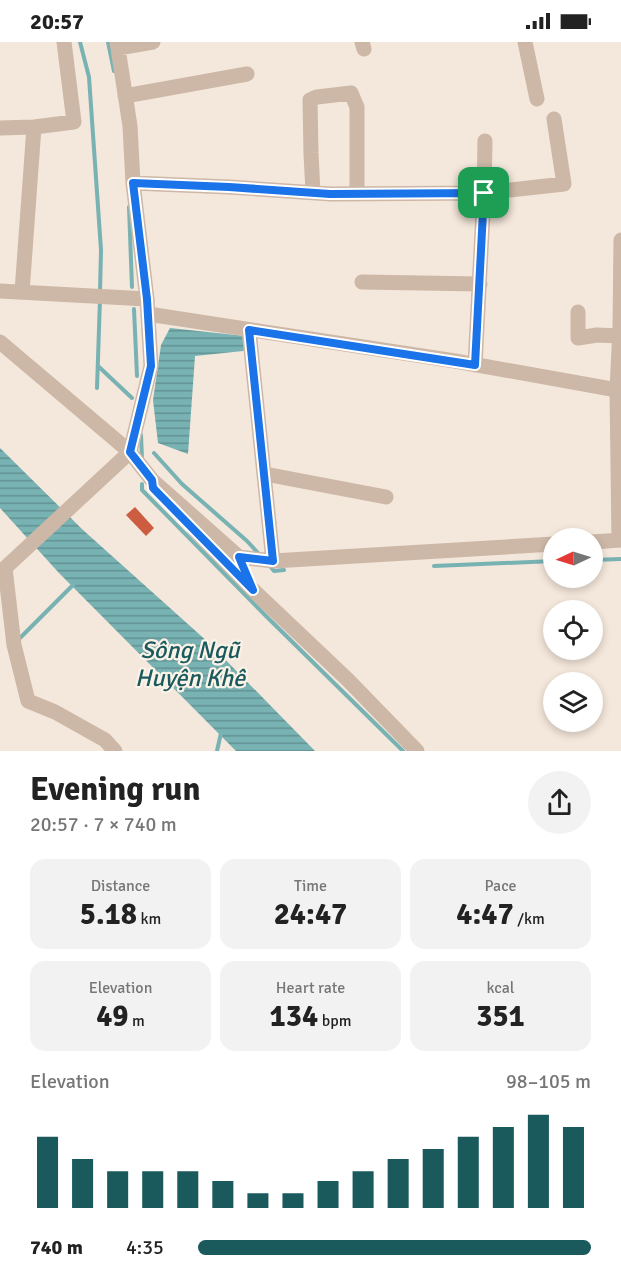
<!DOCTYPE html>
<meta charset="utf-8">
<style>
:root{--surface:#fff;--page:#f2f2f2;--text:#222;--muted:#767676;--accent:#1a5a5d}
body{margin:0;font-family:Signika,sans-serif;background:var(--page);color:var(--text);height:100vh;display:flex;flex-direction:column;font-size:22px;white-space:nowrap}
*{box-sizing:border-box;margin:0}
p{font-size:20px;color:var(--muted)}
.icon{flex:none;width:33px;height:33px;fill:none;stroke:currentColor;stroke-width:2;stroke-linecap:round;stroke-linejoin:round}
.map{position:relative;height:709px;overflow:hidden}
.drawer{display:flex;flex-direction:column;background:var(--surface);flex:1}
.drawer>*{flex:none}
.needle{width:39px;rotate:266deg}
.tools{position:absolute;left:543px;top:486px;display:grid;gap:12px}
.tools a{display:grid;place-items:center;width:60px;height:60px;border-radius:50%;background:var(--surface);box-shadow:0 3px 9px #0003;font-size:30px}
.pin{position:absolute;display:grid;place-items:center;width:51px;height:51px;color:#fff;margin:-26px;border-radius:12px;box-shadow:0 3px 9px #0006}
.round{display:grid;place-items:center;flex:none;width:63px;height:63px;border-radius:32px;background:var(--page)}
.head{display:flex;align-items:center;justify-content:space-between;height:102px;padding:0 30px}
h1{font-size:33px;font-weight:700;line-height:45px}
.figures{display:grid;grid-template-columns:repeat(3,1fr);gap:9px;height:102px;padding:6px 30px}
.figures div{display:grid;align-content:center;border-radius:15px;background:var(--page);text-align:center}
.figures b{font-size:30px;font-weight:700}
.figures small{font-size:16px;font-weight:400}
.figures p{font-size:16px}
.chart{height:168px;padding:12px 30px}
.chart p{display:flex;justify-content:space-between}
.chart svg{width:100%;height:108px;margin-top:6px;stroke:var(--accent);stroke-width:6}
ul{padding:0 30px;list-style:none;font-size:20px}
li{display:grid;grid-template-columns:96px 72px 1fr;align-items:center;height:45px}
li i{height:15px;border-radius:8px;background:var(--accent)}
.status{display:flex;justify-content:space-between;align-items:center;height:42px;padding:0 30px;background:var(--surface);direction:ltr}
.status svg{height:16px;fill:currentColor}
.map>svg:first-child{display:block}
</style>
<div class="status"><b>20:57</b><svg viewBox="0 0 49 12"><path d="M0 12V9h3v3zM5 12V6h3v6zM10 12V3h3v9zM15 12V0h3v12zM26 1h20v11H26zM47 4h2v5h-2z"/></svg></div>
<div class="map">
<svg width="621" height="709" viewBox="0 0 621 709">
<defs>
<pattern id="water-rules" width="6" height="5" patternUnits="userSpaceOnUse" patternTransform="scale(1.5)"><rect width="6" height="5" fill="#78b2b3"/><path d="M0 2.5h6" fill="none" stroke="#639192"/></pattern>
</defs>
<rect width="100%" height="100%" fill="#f4e7db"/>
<path fill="url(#water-rules)" d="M170,286L245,294L246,306L243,309L195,314L188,412L158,401L153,358L161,303Z
M0,406L83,488L209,601L315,709H236L59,531L0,466Z"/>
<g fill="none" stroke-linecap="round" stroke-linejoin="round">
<path stroke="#78b2b3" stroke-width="4" d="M80,0L89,35L101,208L100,250
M108,0L114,29
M129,165L132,245
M134,267L137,334
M98,324L132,356
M97,346L100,257
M141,393L142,416
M154,411L182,442L247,499L259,512
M142,442V448L267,575L403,709
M592,518L621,517
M270,524L274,529L284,528
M434,524L554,519
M18,598L74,542
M217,709L221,691"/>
</g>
<path fill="#cd5d40" d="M135,465L154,486L146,494L126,473Z"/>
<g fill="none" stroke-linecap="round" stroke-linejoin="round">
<path stroke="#cdb7a6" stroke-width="15" d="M362,0L364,7
M525,0L537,57
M118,6L153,0
M125,54L247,32
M0,86L34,85L74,80L64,0
M133,141L229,145L331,152L484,151L564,142L554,77
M313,151L311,111L310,58L317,55L351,51L357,65V152
M362,240L480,242
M0,249L147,257
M22,250L34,85
M578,270V296L597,293L620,294
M148,272L455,319L617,348L621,349
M249,288L273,519
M0,300L130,410L152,438L239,515L273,519L554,502
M475,323L484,151L485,99
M265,432L386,455
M194,487L253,548L348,638L417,709
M619,498L617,348L620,287L621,198
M592,500L621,498
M5,526L130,410L151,324L147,257L133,141L130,84L117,0
M5,526L14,603L28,659L55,670L105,698L115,709"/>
</g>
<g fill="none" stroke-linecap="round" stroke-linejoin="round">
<defs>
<path id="route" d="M133,141L229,145L330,152L484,151L475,323L249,288L273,519L239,515L253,548L153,446L152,438L130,410L151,324L147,257Z"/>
</defs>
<use href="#route" stroke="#fff" stroke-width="12"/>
<use href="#route" stroke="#1a73e8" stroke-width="8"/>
</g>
<g text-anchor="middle" stroke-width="4.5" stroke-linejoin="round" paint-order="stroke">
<g font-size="24" font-style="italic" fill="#1a5a5d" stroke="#fbf2e8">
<text x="190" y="616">Sông Ngũ<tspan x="190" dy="28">Huyện Khê</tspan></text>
</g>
</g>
</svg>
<div class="tools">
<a><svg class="needle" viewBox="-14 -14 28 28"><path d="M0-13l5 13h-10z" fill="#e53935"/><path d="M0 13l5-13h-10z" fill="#767676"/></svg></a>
<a><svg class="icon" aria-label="locate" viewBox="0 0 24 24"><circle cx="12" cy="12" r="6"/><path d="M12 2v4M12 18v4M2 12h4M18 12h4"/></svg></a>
<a><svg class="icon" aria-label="layers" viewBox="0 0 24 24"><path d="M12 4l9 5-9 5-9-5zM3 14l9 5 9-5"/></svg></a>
</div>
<div class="pin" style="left:484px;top:151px;background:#1e9e55"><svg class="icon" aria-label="arrive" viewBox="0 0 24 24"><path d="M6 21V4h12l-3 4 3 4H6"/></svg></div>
</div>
<section class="drawer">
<div class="head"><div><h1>Evening run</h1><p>20:57 · 7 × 740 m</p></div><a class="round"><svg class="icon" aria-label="share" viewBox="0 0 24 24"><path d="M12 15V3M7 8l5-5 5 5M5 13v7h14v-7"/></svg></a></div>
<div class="figures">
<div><p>Distance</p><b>5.18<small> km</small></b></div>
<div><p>Time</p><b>24:47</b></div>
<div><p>Pace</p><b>4:47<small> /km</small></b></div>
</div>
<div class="figures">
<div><p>Elevation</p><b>49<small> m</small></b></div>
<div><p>Heart rate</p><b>134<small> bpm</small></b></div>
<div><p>kcal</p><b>351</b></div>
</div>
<div class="chart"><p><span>Elevation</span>98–105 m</p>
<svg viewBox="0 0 160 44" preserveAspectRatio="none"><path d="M5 44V15M15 44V24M25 44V29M35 44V29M45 44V29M55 44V33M65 44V38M75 44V38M85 44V33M95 44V29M105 44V24M115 44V20M125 44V15M135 44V11M145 44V6M155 44V11"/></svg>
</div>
<ul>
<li><b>740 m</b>4:35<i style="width:100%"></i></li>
</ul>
</section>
